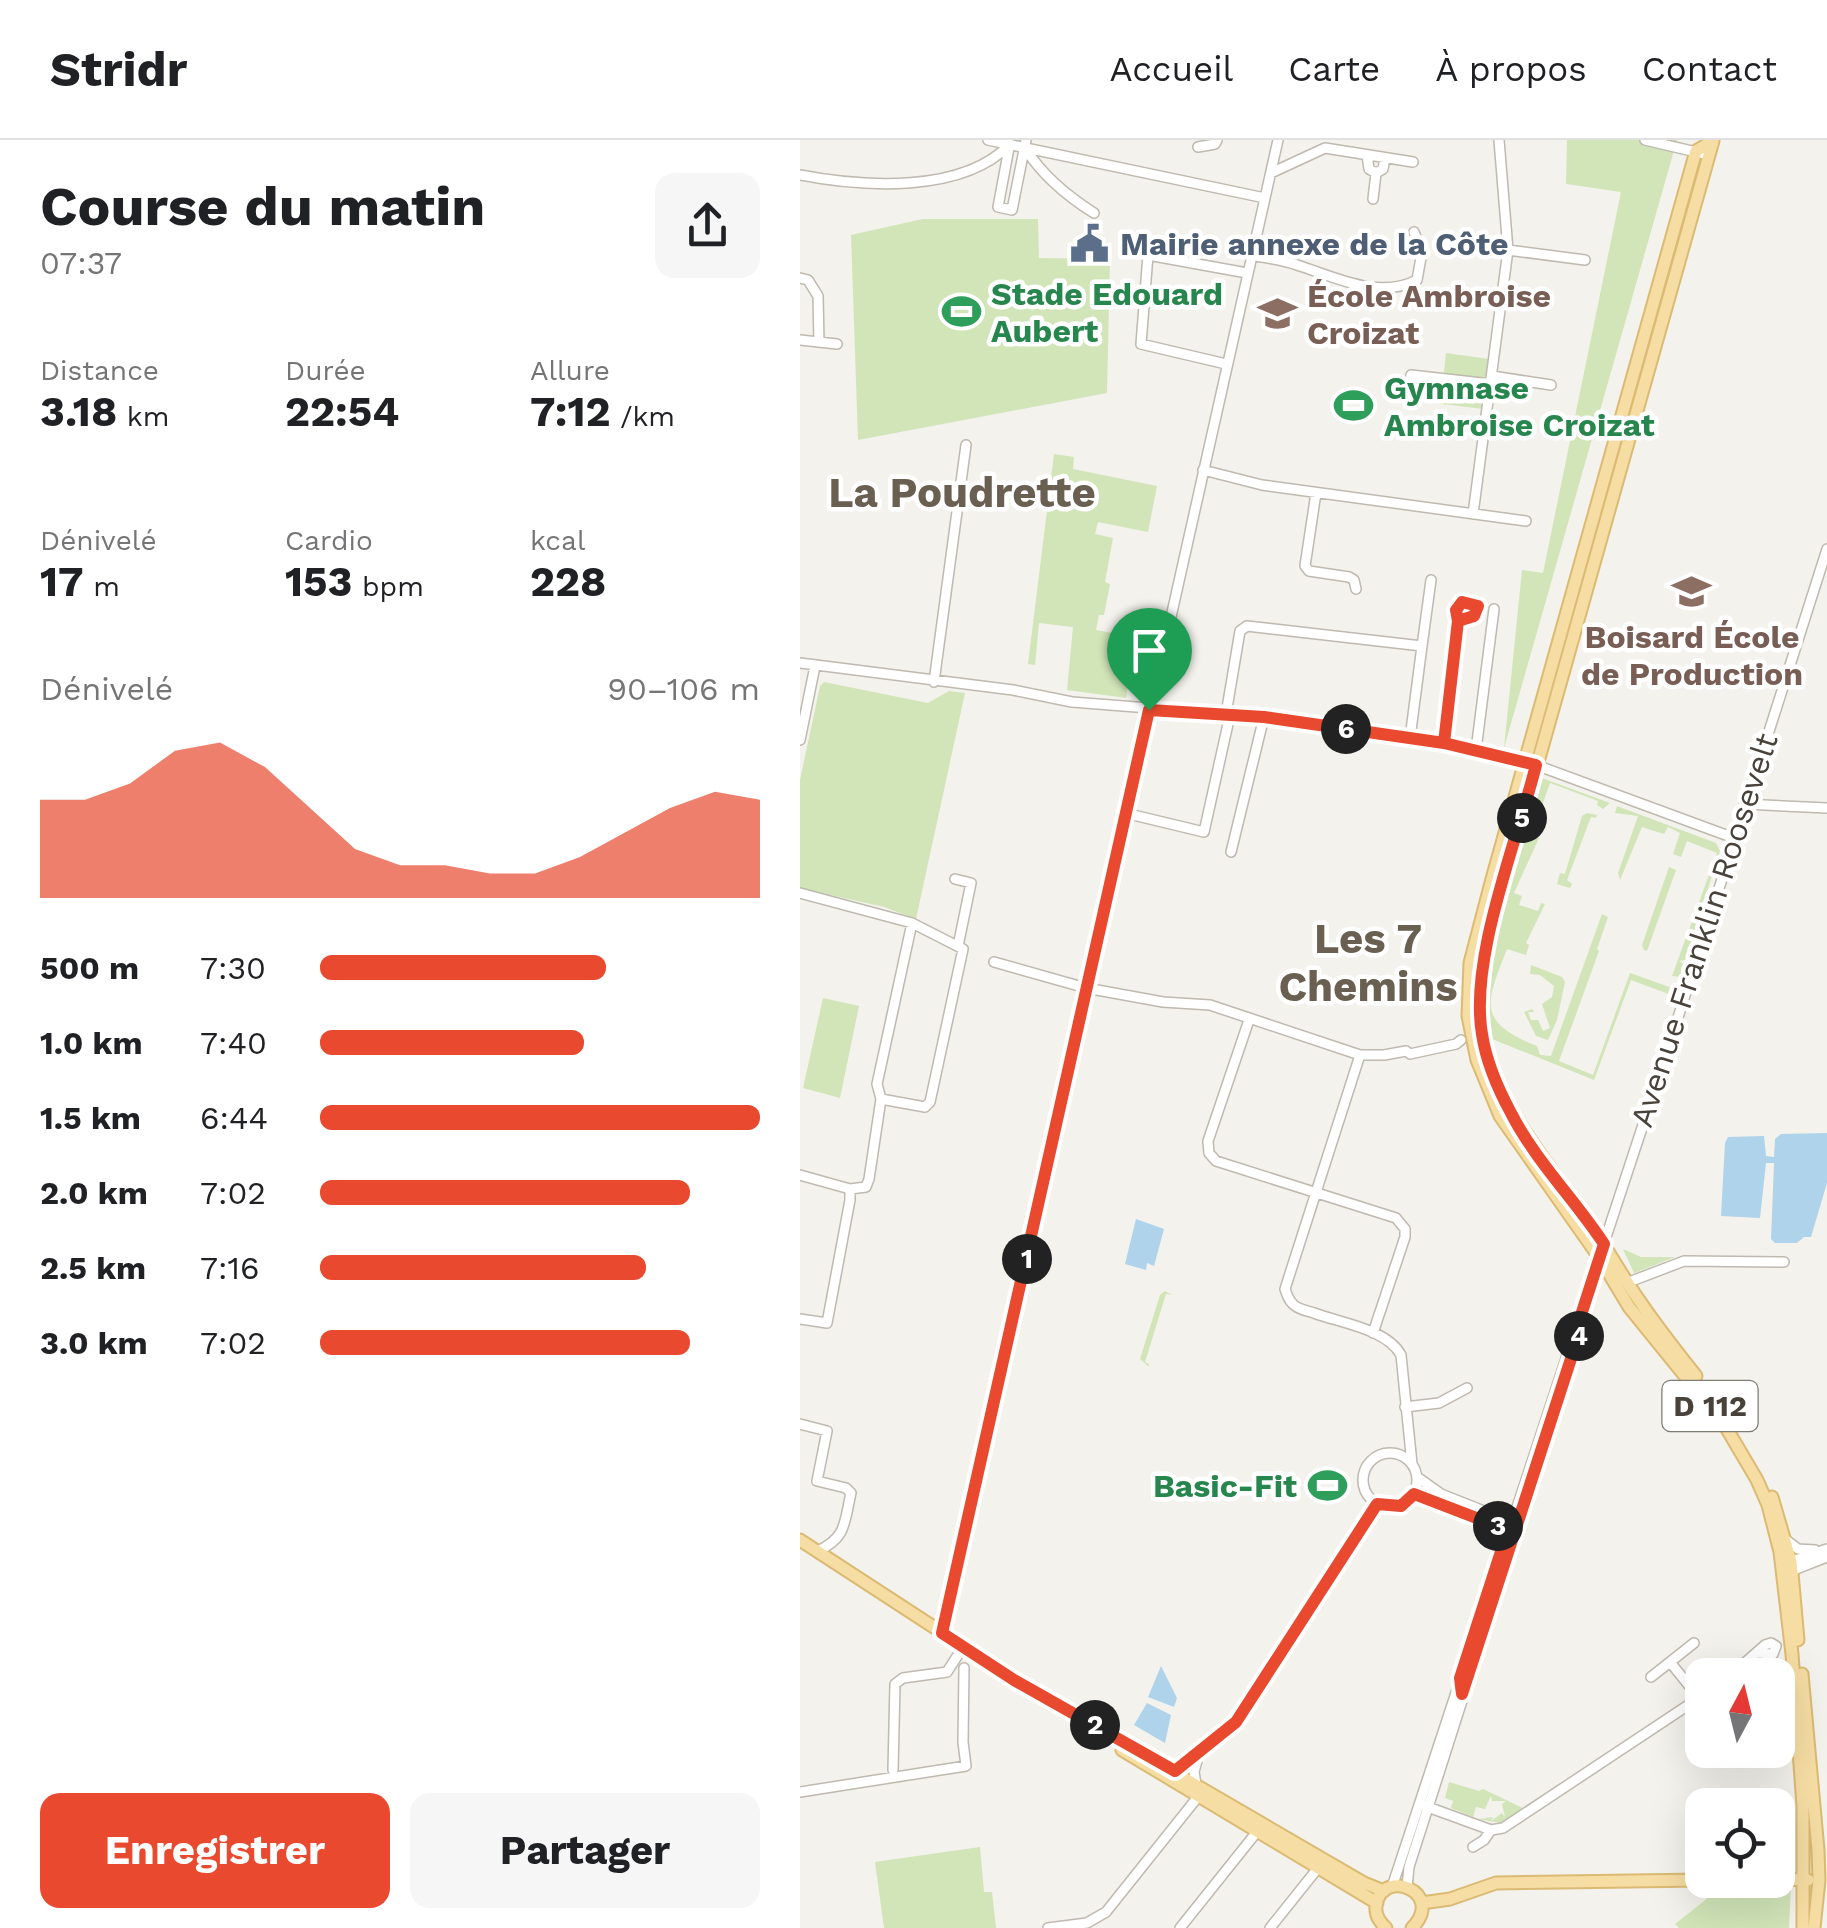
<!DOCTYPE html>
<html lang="fr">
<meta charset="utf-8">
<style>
:root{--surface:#fff;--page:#f6f6f6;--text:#202124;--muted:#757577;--line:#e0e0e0;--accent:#e8492f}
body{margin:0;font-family:"Work Sans",sans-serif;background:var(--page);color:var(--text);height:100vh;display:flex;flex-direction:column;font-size:38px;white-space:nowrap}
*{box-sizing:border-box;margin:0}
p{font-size:32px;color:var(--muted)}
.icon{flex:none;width:55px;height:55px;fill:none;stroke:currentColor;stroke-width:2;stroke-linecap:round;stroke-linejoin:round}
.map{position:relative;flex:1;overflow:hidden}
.panel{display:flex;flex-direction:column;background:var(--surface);width:800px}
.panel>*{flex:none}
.needle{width:65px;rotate:7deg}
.controls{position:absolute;left:885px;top:1518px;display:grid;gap:20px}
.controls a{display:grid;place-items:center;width:110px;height:110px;border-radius:20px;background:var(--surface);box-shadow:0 10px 40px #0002;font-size:50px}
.pin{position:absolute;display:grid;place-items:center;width:85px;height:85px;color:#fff;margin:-102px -42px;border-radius:50% 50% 50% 0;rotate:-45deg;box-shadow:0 0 10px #0007}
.pin .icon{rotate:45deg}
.km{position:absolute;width:50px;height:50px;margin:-25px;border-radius:50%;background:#222;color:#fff;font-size:28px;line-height:50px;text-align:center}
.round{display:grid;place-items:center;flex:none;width:105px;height:105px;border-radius:20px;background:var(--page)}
.overview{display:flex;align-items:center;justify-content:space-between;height:170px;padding:0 40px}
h1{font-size:55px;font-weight:700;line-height:75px}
.metrics{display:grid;grid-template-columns:repeat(3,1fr);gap:15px;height:170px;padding:10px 40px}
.metrics div{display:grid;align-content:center}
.metrics b{font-size:42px;font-weight:700}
.metrics small{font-size:28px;font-weight:400}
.metrics p{font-size:28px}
.chart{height:280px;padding:20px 40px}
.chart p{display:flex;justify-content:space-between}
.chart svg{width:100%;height:180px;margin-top:10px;fill:var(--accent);opacity:.7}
.action{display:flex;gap:20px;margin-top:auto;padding:20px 40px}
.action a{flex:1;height:115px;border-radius:20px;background:var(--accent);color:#fff;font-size:40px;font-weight:700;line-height:115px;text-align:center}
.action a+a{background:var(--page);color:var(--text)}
ul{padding:0 40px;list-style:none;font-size:32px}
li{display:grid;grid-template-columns:160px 120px 1fr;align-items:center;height:75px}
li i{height:25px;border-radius:12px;background:var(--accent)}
header{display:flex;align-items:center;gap:60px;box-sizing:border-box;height:140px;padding:0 50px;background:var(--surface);border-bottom:2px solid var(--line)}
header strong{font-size:48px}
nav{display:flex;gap:55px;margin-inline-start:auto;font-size:35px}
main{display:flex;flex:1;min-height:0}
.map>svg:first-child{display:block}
</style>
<header>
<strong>Stridr</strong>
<nav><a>Accueil</a><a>Carte</a><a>À propos</a><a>Contact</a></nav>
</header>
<main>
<section class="panel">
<div class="overview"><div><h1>Course du matin</h1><p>07:37</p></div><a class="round"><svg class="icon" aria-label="share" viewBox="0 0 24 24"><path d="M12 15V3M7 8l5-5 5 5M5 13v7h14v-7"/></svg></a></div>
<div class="metrics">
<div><p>Distance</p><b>3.18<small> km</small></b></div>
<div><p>Durée</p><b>22:54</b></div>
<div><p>Allure</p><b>7:12<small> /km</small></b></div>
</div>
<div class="metrics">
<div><p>Dénivelé</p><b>17<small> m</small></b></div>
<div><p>Cardio</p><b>153<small> bpm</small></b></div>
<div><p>kcal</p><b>228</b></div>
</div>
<div class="chart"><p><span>Dénivelé</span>90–106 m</p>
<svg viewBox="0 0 160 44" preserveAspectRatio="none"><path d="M0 44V20L10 20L20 16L30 8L40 6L50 12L60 22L70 32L80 36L90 36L100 38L110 38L120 34L130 28L140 22L150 18L160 20V44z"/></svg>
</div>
<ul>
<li><b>500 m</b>7:30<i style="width:65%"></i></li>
<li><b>1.0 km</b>7:40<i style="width:60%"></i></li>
<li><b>1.5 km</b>6:44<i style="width:100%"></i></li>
<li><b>2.0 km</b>7:02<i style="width:84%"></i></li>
<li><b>2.5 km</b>7:16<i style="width:74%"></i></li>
<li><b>3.0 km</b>7:02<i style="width:84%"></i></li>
</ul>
<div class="action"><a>Enregistrer</a><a>Partager</a></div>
</section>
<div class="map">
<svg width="1027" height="1788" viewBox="0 0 1027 1788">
<rect width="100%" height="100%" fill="#f4f2ec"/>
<path fill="#d1e5b8" d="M767,0H877L704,608L722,430L743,433L821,52L766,44Z
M123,79H238L239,118L310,119L307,253L58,300L51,95Z
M646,213L689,219L683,269L634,263L637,248L631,241L643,242Z
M254,314L274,317L273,329L357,346L348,392L298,382L295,394L313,398L305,442L310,444L304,475H299L296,490L335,497L326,558L267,550L273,487L239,483L235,525L228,524Z
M24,542L128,563L149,551L165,553L116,779L84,767L0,748V640L20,546Z
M742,638L750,641L810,663L803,669L797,665L798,661L750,643L736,683L729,681Z
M817,666L916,703L920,711L885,820L879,821L884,824L880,837L872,836L917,713L887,701L881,717L873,714L880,693L868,687L864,694L842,687L820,740L818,733L838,676L815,673Z
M787,673L797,675L796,678L791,677L767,740L772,744L770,748L757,744L760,733L765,734L782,676Z
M727,688L735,691L739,698L714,753L722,756L719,765L738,771L741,763L745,764L726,803L729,805L726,815L707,809C686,863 676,882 737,906L740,915L751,916L802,774L808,777L797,809L799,811L759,921L793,935L830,833L875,849L874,856L831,840L794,940L692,899C682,823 706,760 727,688Z
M869,727L876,730L847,811L844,810L842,805Z
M731,825L762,837L765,842L757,880L748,900L736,896L724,872L732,869L734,872H728L731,880H738L743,891L750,888L742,864L752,857L754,846L740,835L730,834Z
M23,858L59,866L40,958L3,948Z
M823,1109L841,1117H875L834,1133Z
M365,1151L372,1155L366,1154L345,1222L350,1225L348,1226L340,1219L360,1155Z
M649,1642L679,1651L683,1649L725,1669L701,1683L678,1679L693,1677L691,1681L702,1673L705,1677L702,1664L706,1661H692L691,1656L685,1669L676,1667L673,1677L651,1668L653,1661L645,1658Z
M180,1707L184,1752H192L196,1788H84L75,1722Z
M923,1746L991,1747L989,1788H879L875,1784Z"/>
<path fill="#aed3eb" d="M1027,993V1043L1011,1097H1004L997,1103H975L971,1099L974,1023H966L960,1078L921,1076L925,1003L928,997L964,996L966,1016L974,1017L975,999L981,994Z
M336,1079L364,1089L354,1126L347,1123L346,1130L325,1124Z
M361,1526L377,1558L374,1567L348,1557Z
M347,1563L371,1575L365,1603L334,1585Z"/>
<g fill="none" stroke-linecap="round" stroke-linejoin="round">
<defs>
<path id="minor" d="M188,0L465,58
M845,0L909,15
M398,7L415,4L417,0
M209,8L198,67L212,70L226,0
M225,8C242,35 267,56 294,73
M567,15L569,29L576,33L583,29L585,18
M471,33L525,8L613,22
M0,35C62,47 163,54 210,4
M573,59L576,33
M708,110L785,120
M451,115C466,118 483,120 497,125C535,137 579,160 617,140L622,112L614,92
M0,138L8,140L18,156L19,202
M0,200L37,204
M426,224L341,204L348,115L447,133
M692,236L751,245
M608,256L611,235L691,244
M403,330L462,345L726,381
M516,353L505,426L509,431L549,437L554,440L556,449
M673,374L708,110L699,0
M622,506L631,440
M0,523L213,550L272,562L464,577L645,603L736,625L934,698
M134,542L166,305
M426,574L440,491L447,486L622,506L610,598
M0,600L15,526
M645,603L658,481L657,470L662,462L678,466L674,476L658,481
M676,610L694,469
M944,664L1027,668
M325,673L404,692L430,575
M431,712L464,577
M155,739L171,743L158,806
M0,753L112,783L163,809L130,962L125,967L81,959
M194,822L286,848L363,862L410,865L560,915H584L606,911L610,914L656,904L661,900
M449,880L408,1001L409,1013L416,1021L596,1078L605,1089V1097L573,1193
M560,915L485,1149C487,1154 488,1159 492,1163C496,1169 508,1171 514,1173C541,1183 587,1189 601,1215L612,1324
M0,1035L50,1049V1060L27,1183L0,1179
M50,1049L66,1047L69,1039L81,959L77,944L112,783
M829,1142L884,1121L984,1122
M605,1267L639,1263L667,1248
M0,1284L27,1291L17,1341L46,1348L51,1353C44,1383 47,1397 18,1411
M563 1340a27 27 0 1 1 54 0a27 27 0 1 1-54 0Z
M617,1337L641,1354L714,1383
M614,1354L709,1390
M985,1399L998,1409L1015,1410
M987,1423L1027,1409
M986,1433L1027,1417
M143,1493L478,0
M894,1503L870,1522L899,1558
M931,1535L965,1505L971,1503L976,1506L973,1514L956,1513
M851,1537L870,1522
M93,1630L95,1544L103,1538L147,1532L163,1507
M371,1632L384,1625L436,1583L577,1364
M397,1650L394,1632L399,1613
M0,1652L166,1626L163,1602L164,1528
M625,1666L691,1690L703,1688L902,1556
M673,1707L684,1700L691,1690
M592,1747L867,912L1027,409
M607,1747L609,1727L780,1191L781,1177
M248,1788L287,1783L306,1772L397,1658
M380,1788L456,1693V1688
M470,1788L518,1728"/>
<path id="major" d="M913,1L896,11L692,739L670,823L668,876L677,920L700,976L799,1117L829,1167L924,1284L957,1340L968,1365L980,1412L992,1514L1003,1666V1788
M896,1236C877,1212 858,1188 841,1163C823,1138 808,1110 791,1085C727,991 657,927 687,803L913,1
M972,1357L991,1422L998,1500
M0,1400L215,1540L564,1743L584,1751
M1002,1534L1018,1710L1019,1740L1014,1788
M322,1610L577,1763
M978,1739L1008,1740
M622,1763L650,1759L696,1743L902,1740
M586,1788C580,1782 575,1776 576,1766C581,1726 647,1752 612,1788"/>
</defs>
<use href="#minor" stroke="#bfb9af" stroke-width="12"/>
<use href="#major" stroke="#dbba73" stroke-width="15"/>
<use href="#minor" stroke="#fff" stroke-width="9"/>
<use href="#major" stroke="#f6dda3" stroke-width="11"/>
</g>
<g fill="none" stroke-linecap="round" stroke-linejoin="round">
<defs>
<path id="route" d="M349,570L142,1493L214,1540L375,1631L436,1582L577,1364L601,1366L614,1354L708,1390L660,1538L662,1554L780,1191L782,1172L804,1104C775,1060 735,1020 711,973C698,949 686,921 682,894C669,818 717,702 736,625L644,603L658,481L674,476L678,466L662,462L656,470L658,481L644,603L464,577L349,570"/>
</defs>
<use href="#route" stroke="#fff" stroke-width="20"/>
<use href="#route" stroke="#e8492f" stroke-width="12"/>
</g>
<defs>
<symbol id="civic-bare" viewBox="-9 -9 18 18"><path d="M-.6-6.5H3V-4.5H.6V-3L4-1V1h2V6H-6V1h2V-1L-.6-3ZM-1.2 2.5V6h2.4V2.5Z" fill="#5c6f8a" stroke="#fff" stroke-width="2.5" paint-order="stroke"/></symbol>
<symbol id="stadium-bare" viewBox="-9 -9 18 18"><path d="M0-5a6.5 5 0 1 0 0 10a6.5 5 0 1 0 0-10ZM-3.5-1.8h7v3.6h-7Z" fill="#2e9e5b" stroke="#fff" stroke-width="2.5" paint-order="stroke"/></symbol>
<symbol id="school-bare" viewBox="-9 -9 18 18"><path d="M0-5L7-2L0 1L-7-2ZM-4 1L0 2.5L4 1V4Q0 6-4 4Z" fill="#8d6e63" stroke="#fff" stroke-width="2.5" paint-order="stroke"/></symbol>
</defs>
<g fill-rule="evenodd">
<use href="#civic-bare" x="262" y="76" width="55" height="55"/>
<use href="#stadium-bare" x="134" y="144" width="55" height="55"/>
<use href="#school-bare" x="450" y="146" width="55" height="55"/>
<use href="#stadium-bare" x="526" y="238" width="55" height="55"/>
<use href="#school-bare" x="864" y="424" width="55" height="55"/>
<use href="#stadium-bare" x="500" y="1318" width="55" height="55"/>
</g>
<g text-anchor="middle" stroke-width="9" stroke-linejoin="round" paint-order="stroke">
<rect fill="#fff" stroke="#7f7b75" stroke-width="2.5" x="862.5" y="1241" width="95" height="50" rx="8"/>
<g font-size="30" font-weight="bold" fill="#48423a">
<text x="910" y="1276">D 112</text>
</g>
<g font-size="32" font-weight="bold" fill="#4e5e75" stroke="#fff" text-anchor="start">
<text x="320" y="115">Mairie annexe de la Côte</text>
</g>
<g font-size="32" font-weight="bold" fill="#27864d" stroke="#fff" text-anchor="start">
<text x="191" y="165">Stade Edouard<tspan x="191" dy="37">Aubert</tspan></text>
<text x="584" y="259">Gymnase<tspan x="584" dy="37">Ambroise Croizat</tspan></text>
<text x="497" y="1357" text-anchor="end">Basic-Fit</text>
</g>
<g font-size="32" font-weight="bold" fill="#785e54" stroke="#fff" text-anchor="start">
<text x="507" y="167">École Ambroise<tspan x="507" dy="37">Croizat</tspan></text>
<text x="892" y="508" text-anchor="middle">Boisard École<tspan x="892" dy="37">de Production</tspan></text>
</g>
<g font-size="32" fill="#48423a" stroke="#fff">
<text transform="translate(904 790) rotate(-72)" y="11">Avenue Franklin Roosevelt</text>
</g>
<g font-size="42" font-weight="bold" fill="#6a6052" stroke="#fff">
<text x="162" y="367">La Poudrette</text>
<text x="568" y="813">Les 7<tspan x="568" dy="48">Chemins</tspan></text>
</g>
</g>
</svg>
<div class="controls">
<a><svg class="needle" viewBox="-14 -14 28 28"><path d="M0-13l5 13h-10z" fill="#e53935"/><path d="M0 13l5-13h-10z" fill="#757577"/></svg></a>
<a><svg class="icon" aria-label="locate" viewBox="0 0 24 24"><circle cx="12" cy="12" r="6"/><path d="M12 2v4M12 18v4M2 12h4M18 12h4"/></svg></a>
</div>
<div class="pin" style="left:349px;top:570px;background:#1e9e55"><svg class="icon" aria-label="arrive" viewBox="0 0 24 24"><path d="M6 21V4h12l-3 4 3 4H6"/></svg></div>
<b class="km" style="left:227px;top:1119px">1</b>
<b class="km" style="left:295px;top:1585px">2</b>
<b class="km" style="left:698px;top:1386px">3</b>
<b class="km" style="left:779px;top:1196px">4</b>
<b class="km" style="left:722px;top:678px">5</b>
<b class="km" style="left:546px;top:589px">6</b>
</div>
</main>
